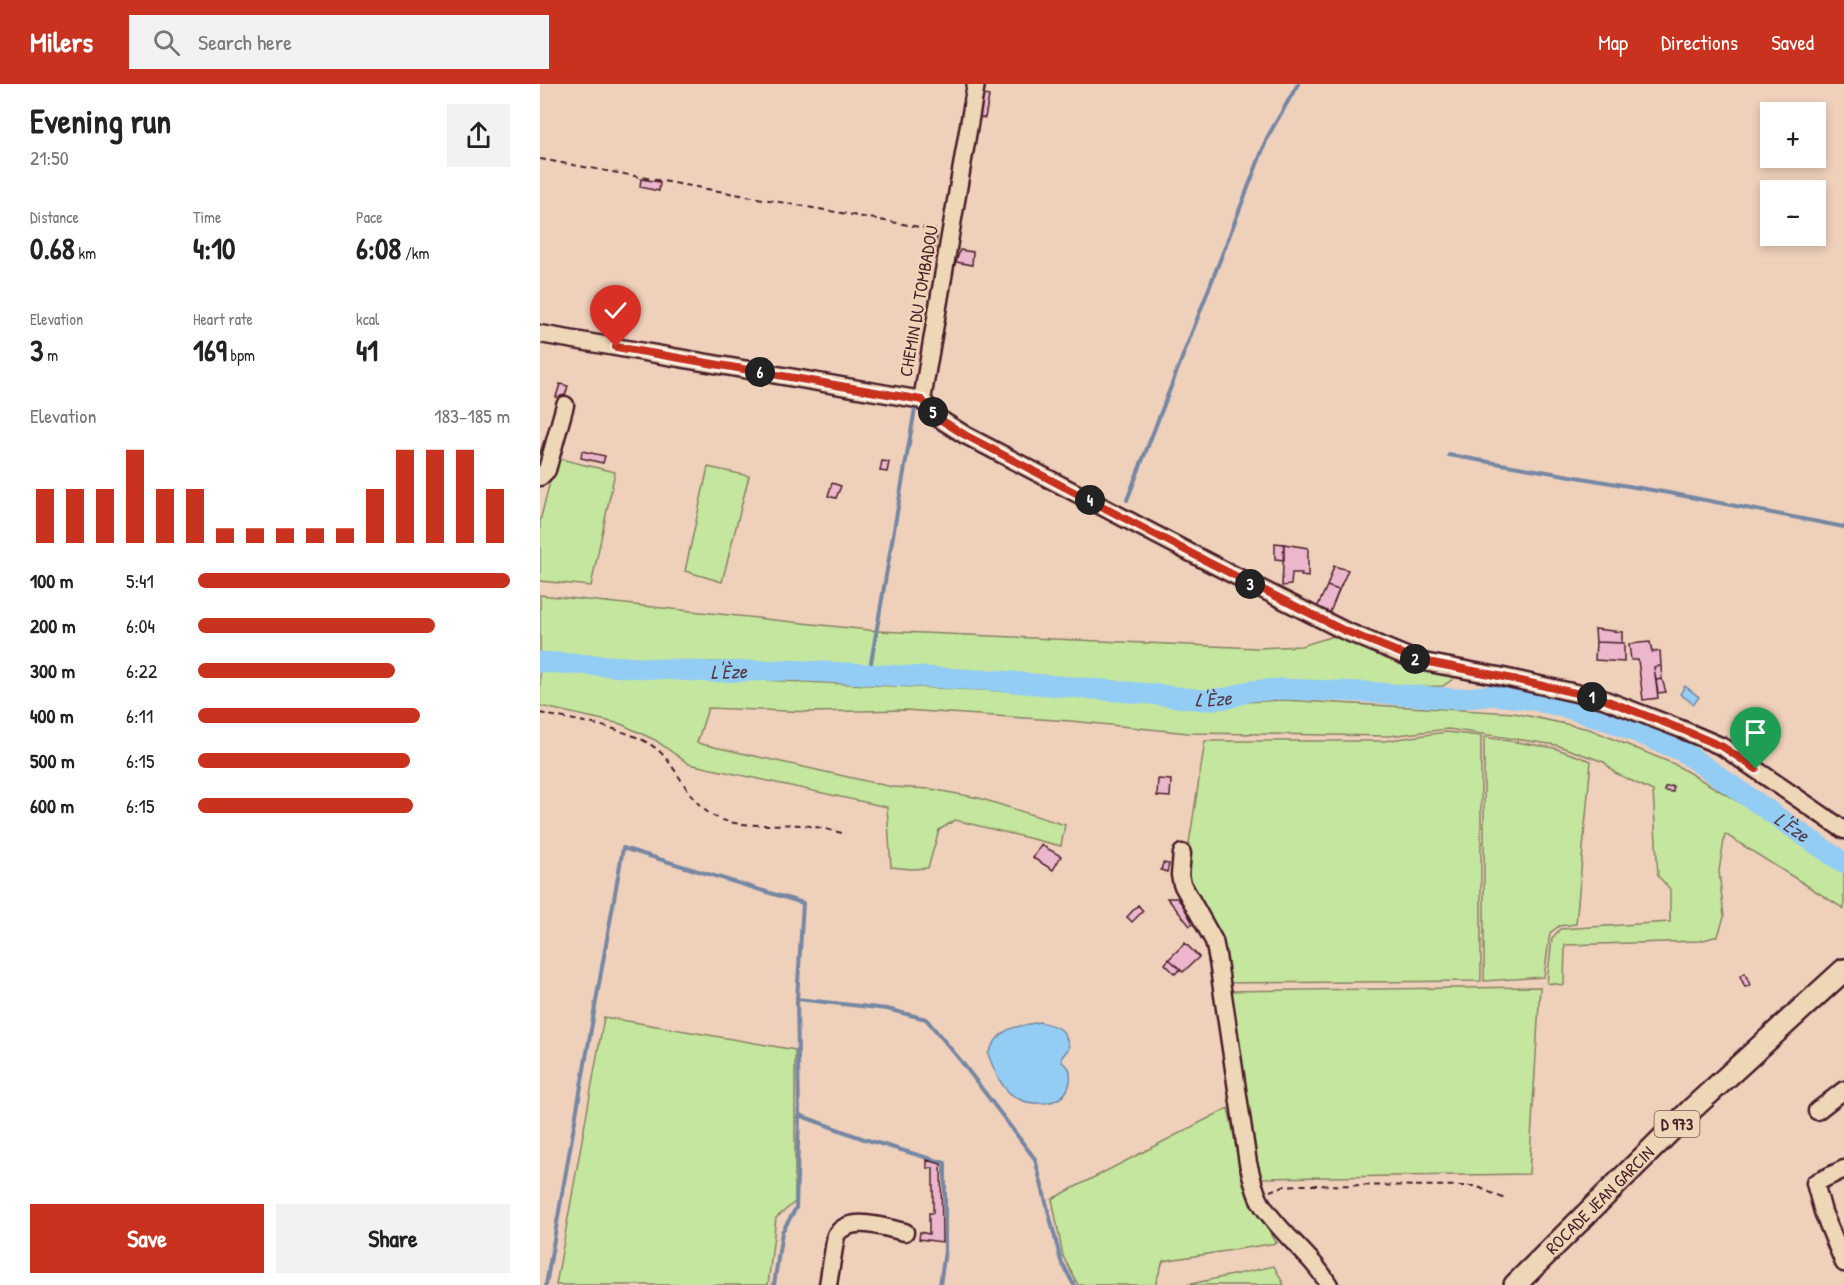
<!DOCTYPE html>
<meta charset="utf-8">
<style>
:root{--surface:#fff;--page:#f2f2f2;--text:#222;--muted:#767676;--accent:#c8321e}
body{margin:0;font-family:"Patrick Hand",sans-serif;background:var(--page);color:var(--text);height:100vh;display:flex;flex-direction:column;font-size:22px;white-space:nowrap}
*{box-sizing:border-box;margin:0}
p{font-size:20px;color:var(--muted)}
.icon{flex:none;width:33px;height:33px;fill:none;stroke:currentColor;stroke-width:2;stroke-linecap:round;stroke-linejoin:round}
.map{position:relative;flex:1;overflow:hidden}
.drawer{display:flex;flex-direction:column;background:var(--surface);width:540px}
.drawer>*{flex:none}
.buttons{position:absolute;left:1220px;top:18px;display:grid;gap:12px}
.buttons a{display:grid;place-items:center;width:66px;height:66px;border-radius:0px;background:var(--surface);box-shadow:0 3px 9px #0003;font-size:30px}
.pin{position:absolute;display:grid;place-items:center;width:51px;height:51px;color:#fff;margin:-62px -26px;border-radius:50% 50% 50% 0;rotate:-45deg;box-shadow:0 0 6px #0007}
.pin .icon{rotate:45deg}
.km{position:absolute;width:30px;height:30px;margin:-15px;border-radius:50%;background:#222;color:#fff;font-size:16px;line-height:30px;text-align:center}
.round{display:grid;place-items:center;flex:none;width:63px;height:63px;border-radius:0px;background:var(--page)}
.overview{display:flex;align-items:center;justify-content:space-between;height:102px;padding:0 30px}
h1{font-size:33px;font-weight:700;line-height:45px}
.stats{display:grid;grid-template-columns:repeat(3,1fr);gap:9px;height:102px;padding:6px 30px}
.stats div{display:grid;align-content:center}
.stats b{font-size:30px;font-weight:700}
.stats small{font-size:16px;font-weight:400}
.stats p{font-size:16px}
.chart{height:168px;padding:12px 30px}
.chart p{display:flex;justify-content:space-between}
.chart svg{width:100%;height:108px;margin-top:6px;stroke:var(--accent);stroke-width:6}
.button{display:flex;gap:12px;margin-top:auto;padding:12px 30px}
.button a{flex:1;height:69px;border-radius:0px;background:var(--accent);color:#fff;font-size:24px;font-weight:700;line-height:69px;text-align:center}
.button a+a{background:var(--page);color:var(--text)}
ul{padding:0 30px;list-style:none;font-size:20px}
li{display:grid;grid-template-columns:96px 72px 1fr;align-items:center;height:45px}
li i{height:15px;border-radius:8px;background:var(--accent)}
header{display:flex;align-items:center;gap:36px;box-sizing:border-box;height:84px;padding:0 30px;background:var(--accent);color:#fff}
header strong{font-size:28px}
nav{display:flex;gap:33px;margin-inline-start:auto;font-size:21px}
.search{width:420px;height:54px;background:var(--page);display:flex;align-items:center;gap:15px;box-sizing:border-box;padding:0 21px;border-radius:0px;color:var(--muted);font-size:22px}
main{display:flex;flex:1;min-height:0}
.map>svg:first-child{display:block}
</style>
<header>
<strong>Milers</strong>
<div class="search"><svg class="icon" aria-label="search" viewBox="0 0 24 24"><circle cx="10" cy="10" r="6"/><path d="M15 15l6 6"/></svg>Search here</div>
<nav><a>Map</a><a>Directions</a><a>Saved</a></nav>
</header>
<main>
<section class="drawer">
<div class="overview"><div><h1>Evening run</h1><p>21:50</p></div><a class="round"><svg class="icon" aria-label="share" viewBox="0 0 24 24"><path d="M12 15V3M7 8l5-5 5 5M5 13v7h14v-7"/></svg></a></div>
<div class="stats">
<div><p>Distance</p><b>0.68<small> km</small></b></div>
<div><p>Time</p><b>4:10</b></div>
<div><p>Pace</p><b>6:08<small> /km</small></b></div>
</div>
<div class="stats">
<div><p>Elevation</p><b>3<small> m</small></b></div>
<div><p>Heart rate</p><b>169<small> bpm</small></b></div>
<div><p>kcal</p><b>41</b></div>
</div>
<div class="chart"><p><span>Elevation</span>183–185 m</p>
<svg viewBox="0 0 160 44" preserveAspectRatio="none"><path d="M5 44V22M15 44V22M25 44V22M35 44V6M45 44V22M55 44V22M65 44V38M75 44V38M85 44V38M95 44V38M105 44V38M115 44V22M125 44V6M135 44V6M145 44V6M155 44V22"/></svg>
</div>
<ul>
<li><b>100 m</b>5:41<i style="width:100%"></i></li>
<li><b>200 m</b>6:04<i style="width:76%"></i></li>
<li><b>300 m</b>6:22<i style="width:63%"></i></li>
<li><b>400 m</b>6:11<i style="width:71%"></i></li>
<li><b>500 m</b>6:15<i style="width:68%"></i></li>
<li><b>600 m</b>6:15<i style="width:69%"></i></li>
</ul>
<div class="button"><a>Save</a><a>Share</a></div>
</section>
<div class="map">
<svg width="1304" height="1201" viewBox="0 0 1304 1201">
<rect width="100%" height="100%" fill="#eed0bb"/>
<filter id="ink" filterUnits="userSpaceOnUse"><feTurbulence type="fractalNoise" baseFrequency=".0167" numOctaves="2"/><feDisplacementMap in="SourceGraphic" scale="12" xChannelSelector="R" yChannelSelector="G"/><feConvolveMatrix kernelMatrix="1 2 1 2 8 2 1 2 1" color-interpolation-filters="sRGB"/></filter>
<g filter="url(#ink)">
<path fill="#c4e69e" stroke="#878264" stroke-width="1.5" d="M16,374L75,388L51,502L0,497V437Z
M168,383L209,392L182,498L145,487Z
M0,511L338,547L717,564L761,562L794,552L847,573L910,589L913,595L903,602L869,603L718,599L682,610L661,613L558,600L449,590L245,579L94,577L0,573Z
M0,583L45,588L618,614L668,620L743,616L974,629L1049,645L1134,680L1238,741L1304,783V825L1185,750L1179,787L1184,833L1178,852L1160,857L1025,861L1024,901L1007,899L1012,854L1020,845L1130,838V805L1118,792L1113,707L1075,689L1064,678L1016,661L908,645L849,652L648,649L531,637L364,626L272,628L168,624L157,659L352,703L391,705L439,714L525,741L521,762L415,736L399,746L388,784L371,785L351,783L347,723L149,680L115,656L81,640L0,622Z
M906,648L941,652V897L686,899L644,792L665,657H844Z
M944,653L1014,664L1051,677L1036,840L1019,842L1010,849L1004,893L944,897Z
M1000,903L989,1090L719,1094L688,907Z
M64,933L255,966V1118L236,1134L228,1201H16Z
M688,1024L708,1113L737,1159L623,1177L615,1201H538L523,1172L512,1115Z
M734,1182L744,1201H646Z"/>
<path fill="#94cdf3" stroke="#7687a3" stroke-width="1.5" d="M1145,602L1159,613L1154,620L1140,610Z
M500,938C519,943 526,944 529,964L522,973V978L529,984C530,988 531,994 530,998C525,1023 493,1023 475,1013C460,1004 454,985 448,970C460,943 473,943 500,938Z"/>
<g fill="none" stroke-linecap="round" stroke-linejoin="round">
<path stroke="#7687a3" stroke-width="4" d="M909,371L1129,409L1304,443
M587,416L728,52L758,0
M329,590L376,319
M257,915L347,925L386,935L421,977L495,1075L521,1177L534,1201
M259,1031L324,1055L405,1079V1167L400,1201
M6,1201L83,764L263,819L257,915L259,1031L256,1124L242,1148L234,1201"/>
<path stroke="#94cdf3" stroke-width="21" id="s1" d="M0,578L172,588L247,586L461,597L611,610L663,616L688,614L710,607L741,605L825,608L917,615L954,611L988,615L1028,624L1072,638L1142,667L1304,779"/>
</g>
<path fill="#ecb6cd" stroke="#4a1f2b" stroke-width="1.5" d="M437,9L449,12L445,34L433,32Z
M101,95L120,98L119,107L100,103Z
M387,150L397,152L394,168L385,166Z
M420,166L433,168L432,181L416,178Z
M20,300L28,302L24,315L16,313Z
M4,357L11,359L7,372L0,369Z
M42,367L65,372L63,379L41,374Z
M342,377L349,378L347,388L340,387Z
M292,399L301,402L296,414L288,412Z
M735,459L744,460V476L735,475Z
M744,460L768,464V493L761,492L762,489H752L751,501L742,502Z
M794,482L808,486L799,506L787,502Z
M787,502L799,506L788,533L775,528Z
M1055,545L1082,548V559L1056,558Z
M1056,558L1084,559V578L1055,576Z
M1110,558L1112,568L1120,567L1121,582L1114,583L1118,614L1103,616L1098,576H1091L1089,560Z
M1121,582L1122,595L1116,596L1114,583Z
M1122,595L1126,608L1118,609L1116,596Z
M618,695L631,696L630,713L617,712Z
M1133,702V708L1125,707V703Z
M501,761L521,772L513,786L493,774Z
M623,779L629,780L627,788L621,786Z
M627,814H637L656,837L650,842Z
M598,821L603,827L592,838L587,833Z
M645,859L659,873L643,888L629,875Z
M629,875L640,885L635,890L625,880Z
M1205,889L1210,901L1205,903L1200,892Z
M387,1076L401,1080L402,1158L379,1155L380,1148L389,1150V1129H393V1084H387Z"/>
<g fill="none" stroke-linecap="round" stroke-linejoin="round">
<defs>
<path id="minor" d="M436,0L382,316L398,334L425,351L670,479L803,546L878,577L959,592L1063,615L1141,645L1183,663L1304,746
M0,250L382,316
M0,393L7,386L25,321
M642,769L640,791L642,800L674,857L677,871L708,1079C712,1093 714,1107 721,1119C740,1150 771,1170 789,1201
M1277,1027L1304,1006
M1304,1085L1275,1099L1283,1128L1304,1179
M288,1201L296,1151C310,1130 345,1144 365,1148"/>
<g id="major">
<path id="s2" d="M975,1201L1153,1024L1304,886"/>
</g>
</defs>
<use href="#minor" stroke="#4a1f2b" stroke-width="21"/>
<use href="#major" stroke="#4a1f2b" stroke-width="26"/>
<path stroke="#4a1f2b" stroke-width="2" stroke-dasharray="6 4.5" stroke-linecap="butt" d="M0,75L396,146
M0,629C34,637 100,644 123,671C139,688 151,719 172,731C197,746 233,739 261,741C275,742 289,746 302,749
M730,1107L744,1102L759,1101L936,1102L967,1116"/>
<use href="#minor" stroke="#eed7b7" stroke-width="16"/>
<use href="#major" stroke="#eed7b7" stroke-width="21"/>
</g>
</g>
<g fill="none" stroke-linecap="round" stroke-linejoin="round" filter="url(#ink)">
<defs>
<path id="route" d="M76,263L382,316L398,334L425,351L670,479L803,546L878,576L959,592L1063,615L1141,645L1183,663L1216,685"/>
</defs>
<use href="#route" stroke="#fff" stroke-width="12"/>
<use href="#route" stroke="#c8321e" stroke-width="8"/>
</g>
<g text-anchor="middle" stroke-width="4.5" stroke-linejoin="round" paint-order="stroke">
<rect fill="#eed7b7" stroke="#7b5655" stroke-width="1.5" x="1114.5" y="1027" width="45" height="26" rx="4.5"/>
<g font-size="16" font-weight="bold" fill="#4a1f2b">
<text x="1137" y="1046">D 973</text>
</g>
<g font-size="18" fill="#4a1f2b" stroke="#eed7b7">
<text transform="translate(379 217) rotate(-80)" y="6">CHEMIN DU TOMBADOU</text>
<text dy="6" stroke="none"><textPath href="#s2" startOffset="120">ROCADE JEAN GARCIN</textPath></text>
</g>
<g font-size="20" font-style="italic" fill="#553949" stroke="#eed7b7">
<text dy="7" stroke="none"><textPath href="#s1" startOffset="189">L'Èze</textPath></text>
<text dy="7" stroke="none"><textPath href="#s1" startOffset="675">L'Èze</textPath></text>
<text dy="7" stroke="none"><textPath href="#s1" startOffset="1288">L'Èze</textPath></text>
</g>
</g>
</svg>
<div class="buttons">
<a>+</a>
<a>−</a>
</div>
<div class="pin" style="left:1216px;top:685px;background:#1e9e55"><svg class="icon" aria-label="arrive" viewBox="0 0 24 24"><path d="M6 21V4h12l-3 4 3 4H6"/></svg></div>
<div class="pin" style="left:76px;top:263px;background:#d93025"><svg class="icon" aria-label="check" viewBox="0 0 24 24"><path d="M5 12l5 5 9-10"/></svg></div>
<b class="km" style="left:1052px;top:613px">1</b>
<b class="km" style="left:875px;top:575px">2</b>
<b class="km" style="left:710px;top:500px">3</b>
<b class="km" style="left:550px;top:416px">4</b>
<b class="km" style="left:393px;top:328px">5</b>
<b class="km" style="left:220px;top:288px">6</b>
</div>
</main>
